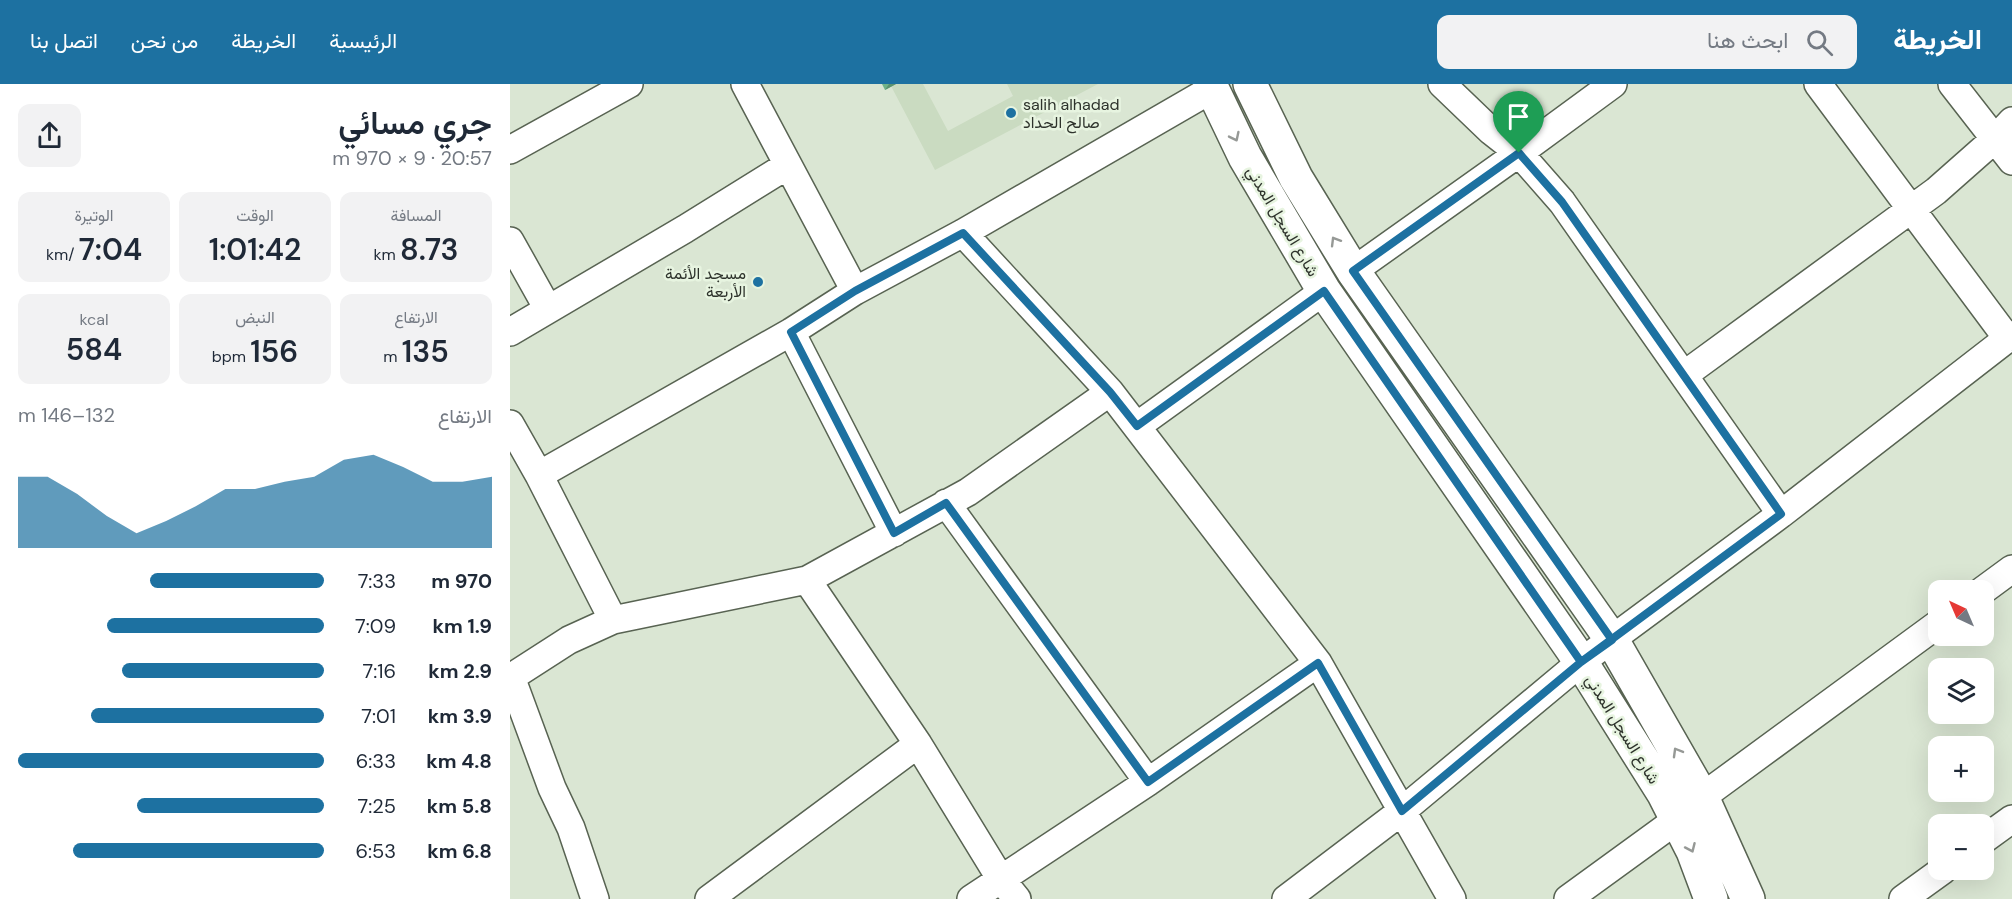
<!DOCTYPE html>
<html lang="ar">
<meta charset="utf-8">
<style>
:root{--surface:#fff;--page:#f2f2f3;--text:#1f2937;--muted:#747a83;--accent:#1d71a1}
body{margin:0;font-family:"DM Sans",Vazirmatn,sans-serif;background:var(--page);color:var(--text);direction:rtl;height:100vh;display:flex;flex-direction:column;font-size:22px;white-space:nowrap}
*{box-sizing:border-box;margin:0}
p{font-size:20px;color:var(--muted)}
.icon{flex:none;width:33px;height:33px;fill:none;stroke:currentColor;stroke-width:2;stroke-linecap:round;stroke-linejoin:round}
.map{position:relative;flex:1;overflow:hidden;direction:ltr}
.side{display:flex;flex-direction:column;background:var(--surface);width:510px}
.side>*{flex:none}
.needle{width:39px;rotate:316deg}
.tools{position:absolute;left:1418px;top:496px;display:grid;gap:12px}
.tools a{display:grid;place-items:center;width:66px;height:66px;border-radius:12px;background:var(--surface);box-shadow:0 6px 24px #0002;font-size:30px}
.pin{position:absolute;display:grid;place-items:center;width:51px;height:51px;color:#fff;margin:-62px -26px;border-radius:50% 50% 50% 0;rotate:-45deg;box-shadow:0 0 6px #0007}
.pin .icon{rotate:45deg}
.round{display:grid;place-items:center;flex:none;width:63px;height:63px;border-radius:12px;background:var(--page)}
.head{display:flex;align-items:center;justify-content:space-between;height:102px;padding:0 18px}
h1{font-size:33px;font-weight:600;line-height:45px}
.stats{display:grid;grid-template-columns:repeat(3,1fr);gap:9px;height:102px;padding:6px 18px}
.stats div{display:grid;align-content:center;border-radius:12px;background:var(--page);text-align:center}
.stats b{font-size:30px;font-weight:600}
.stats small{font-size:16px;font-weight:400}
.stats p{font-size:16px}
.chart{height:168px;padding:12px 18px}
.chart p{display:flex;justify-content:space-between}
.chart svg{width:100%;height:108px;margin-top:6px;fill:var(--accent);opacity:.7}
ul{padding:0 18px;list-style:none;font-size:20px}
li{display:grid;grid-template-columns:96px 72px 1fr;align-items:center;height:45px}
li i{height:15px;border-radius:8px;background:var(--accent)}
header{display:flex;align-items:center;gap:36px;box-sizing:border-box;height:84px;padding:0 30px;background:var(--accent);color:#fff}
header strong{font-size:28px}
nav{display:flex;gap:33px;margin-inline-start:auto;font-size:21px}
.search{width:420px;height:54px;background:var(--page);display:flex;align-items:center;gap:15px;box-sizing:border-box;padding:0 21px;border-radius:12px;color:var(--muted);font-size:22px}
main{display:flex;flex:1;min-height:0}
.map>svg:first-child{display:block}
</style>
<header>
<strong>الخريطة</strong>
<div class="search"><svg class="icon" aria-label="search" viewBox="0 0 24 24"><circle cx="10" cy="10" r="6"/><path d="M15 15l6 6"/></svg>ابحث هنا</div>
<nav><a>الرئيسية</a><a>الخريطة</a><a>من نحن</a><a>اتصل بنا</a></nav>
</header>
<main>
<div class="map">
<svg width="1502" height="815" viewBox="0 0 1502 815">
<rect width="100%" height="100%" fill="#dae6d3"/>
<path fill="#cadbc1" d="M386,0H413L438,47L503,12L497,0H588L425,86L381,2Z"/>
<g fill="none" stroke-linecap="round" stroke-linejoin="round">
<defs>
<path id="street" d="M235,0L345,207
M932,0L981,47L1009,69L1052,118L1271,430
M1308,0L1497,254
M1442,0L1502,77
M0,66L119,0
M453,149L600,308L808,579L942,815
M0,157L38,225
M843,187L1009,69L1103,0
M0,248L175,145L278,81
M281,248L384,449
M1174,291L1426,107L1486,54L1502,37
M0,340L29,391L103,536
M627,342L814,207
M29,391L281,248L345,207L453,149L702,5
M436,419L638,698
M297,496L408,660L490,794L507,815
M1472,507L1502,485
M1,593L42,704L61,744L85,815
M0,594L59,556L103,536L297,496L458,408L600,308
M1192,713L1428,540
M1473,756L1502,735
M199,815L408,660
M461,815L638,698L808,579
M776,815L892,727L1071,578L1271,430L1502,251
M1058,815L1168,735
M1393,815L1433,786"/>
<path id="secondary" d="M700,0L735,73L814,207L1071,578L1154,710L1183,767L1201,815
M740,0L786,94L843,187L1102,556L1192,713L1238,815"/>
</defs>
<use href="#street" stroke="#586352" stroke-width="30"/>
<use href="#secondary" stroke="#586352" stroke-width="36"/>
<use href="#street" stroke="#fff" stroke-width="27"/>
<use href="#secondary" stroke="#fff" stroke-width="33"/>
</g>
<path fill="#70b389" d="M372,0H386L375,6Z"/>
<path fill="#5b926f" d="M379,0H386L375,6Z"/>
<defs><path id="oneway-chevron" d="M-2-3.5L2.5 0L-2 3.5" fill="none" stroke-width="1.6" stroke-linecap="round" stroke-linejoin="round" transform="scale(1.5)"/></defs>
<g stroke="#969996">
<use href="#oneway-chevron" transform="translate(725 53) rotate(64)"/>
<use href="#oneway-chevron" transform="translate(825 157) rotate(-121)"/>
<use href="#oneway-chevron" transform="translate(1167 668) rotate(-120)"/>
<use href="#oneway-chevron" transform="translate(1181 764) rotate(66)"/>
</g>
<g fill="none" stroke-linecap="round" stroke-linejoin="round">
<defs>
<path id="route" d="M1009,69L843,187L1102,556L1071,578L814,207L627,342L600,308L453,149L345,207L281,248L384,449L436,419L638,698L808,579L892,727L1071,578L1271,430L1052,118L1009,69"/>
</defs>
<use href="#route" stroke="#fff" stroke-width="12"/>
<use href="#route" stroke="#1d71a1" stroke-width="8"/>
</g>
<g fill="#1d71a1" stroke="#e7f4e0" stroke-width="2">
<circle cx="501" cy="29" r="6"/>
<circle cx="248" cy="198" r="6"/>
</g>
<g text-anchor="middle" stroke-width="5" stroke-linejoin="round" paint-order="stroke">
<g font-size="16" fill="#2e332c" stroke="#e7f4e0" text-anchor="start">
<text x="513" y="26">salih alhadad<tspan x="513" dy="18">صالح الحداد</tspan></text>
<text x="236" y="195" text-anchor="end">مسجد الأئمة<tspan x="236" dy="18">الأربعة</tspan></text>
</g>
<g font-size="16" fill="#2e332c" stroke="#e7f4e0">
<text transform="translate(773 137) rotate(59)" y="6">شارع السجل المدني</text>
<text transform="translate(1113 645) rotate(58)" y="6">شارع السجل المدني</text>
</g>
</g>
</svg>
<div class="tools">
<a><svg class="needle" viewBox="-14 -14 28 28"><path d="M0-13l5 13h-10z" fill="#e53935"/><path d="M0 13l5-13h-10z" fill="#747a83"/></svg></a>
<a><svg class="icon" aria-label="layers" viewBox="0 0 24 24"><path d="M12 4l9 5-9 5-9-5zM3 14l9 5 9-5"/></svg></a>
<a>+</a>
<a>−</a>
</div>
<div class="pin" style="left:1009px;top:69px;background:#1e9e55"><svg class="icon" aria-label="arrive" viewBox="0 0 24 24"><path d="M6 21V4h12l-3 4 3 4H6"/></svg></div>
</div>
<section class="side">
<div class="head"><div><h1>جري مسائي</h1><p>20:57 · 9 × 970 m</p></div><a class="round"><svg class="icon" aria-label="share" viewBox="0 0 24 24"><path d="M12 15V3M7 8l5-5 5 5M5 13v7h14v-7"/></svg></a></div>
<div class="stats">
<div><p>المسافة</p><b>8.73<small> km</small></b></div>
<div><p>الوقت</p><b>1:01:42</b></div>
<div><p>الوتيرة</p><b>7:04<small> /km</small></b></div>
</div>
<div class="stats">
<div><p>الارتفاع</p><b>135<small> m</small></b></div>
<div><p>النبض</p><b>156<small> bpm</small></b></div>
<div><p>kcal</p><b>584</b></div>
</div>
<div class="chart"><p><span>الارتفاع</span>132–146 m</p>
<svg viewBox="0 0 160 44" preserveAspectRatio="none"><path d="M0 44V15L10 15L20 22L30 31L40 38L50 33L60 27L70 20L80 20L90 17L100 15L110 8L120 6L130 11L140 17L150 17L160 15V44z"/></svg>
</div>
<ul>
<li><b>970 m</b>7:33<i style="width:57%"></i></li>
<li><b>1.9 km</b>7:09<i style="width:71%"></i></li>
<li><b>2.9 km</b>7:16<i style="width:66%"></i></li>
<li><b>3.9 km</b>7:01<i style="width:76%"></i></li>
<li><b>4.8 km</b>6:33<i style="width:100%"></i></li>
<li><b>5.8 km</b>7:25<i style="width:61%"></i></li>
<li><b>6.8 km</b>6:53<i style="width:82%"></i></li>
</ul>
</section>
</main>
